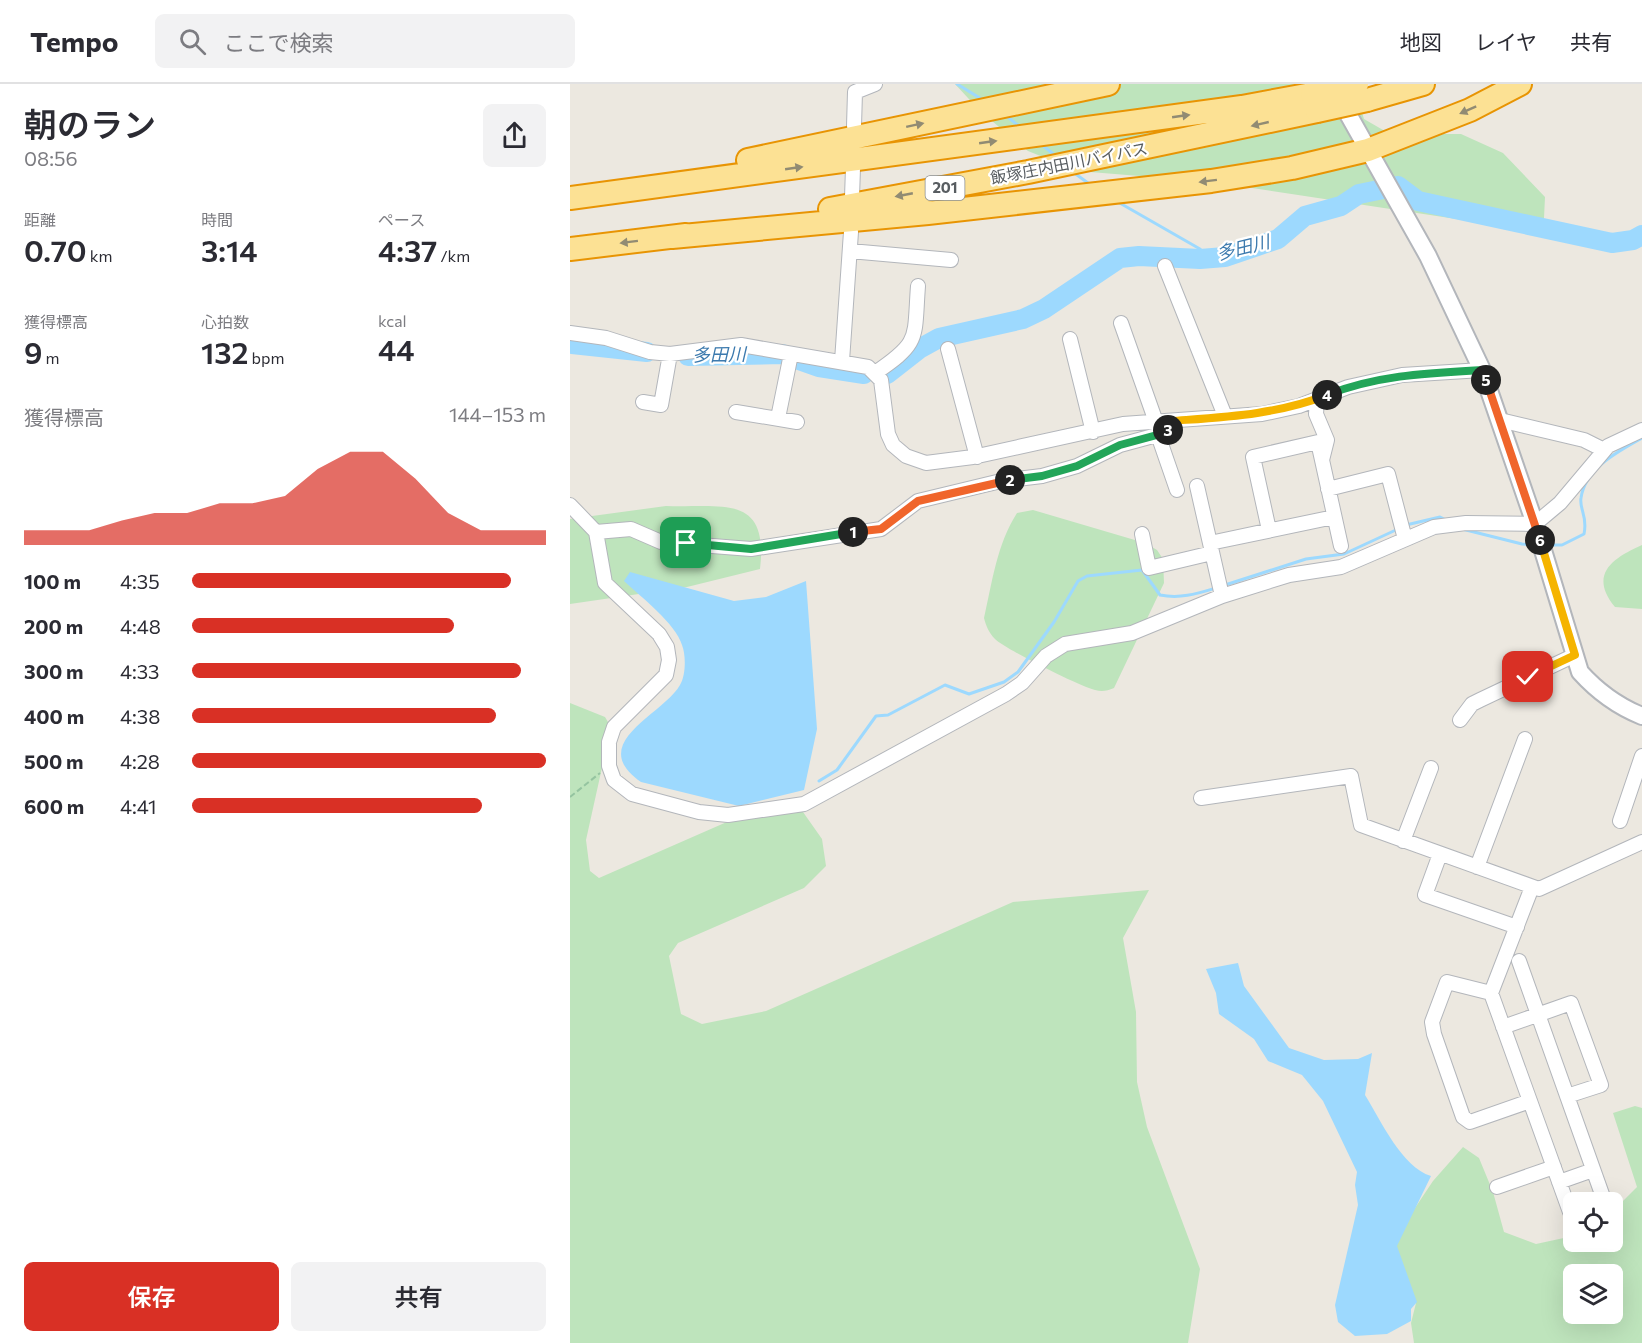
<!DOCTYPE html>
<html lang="ja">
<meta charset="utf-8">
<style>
:root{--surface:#fff;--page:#f2f2f3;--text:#2b2b33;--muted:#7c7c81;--line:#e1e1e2;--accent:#d93025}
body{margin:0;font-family:Commissioner,"Noto Sans JP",sans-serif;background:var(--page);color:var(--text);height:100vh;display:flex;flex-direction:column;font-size:22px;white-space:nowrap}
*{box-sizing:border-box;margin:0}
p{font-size:20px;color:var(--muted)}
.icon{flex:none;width:33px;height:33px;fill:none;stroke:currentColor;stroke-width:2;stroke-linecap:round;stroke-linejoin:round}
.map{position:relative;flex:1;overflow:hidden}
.sheet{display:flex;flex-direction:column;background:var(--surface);width:570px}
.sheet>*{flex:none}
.tools{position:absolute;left:993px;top:1108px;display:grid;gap:12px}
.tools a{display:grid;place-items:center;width:60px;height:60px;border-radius:9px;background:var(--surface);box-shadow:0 6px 24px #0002;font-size:30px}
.pin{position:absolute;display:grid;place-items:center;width:51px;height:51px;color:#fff;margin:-26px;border-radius:12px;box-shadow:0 3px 9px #0006}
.km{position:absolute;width:30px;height:30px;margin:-15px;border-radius:50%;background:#222;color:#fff;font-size:16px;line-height:30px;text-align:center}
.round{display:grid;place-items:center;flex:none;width:63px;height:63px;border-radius:9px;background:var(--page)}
.overview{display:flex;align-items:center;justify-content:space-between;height:102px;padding:0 24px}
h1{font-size:33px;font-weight:600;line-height:45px}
.figures{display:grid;grid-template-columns:repeat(3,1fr);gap:9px;height:102px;padding:6px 24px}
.figures div{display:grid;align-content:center}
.figures b{font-size:30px;font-weight:600}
.figures small{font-size:16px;font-weight:400}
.figures p{font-size:16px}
.chart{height:168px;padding:12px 24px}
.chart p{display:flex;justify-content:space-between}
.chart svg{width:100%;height:108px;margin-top:6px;fill:var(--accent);opacity:.7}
.cta{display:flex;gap:12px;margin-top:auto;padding:12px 24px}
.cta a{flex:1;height:69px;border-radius:9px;background:var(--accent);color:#fff;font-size:24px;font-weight:600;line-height:69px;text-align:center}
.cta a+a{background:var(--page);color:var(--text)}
ul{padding:0 24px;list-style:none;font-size:20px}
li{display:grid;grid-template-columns:96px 72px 1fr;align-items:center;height:45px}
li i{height:15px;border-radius:8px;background:var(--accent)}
header{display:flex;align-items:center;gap:36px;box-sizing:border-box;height:84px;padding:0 30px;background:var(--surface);border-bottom:2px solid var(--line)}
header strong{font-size:28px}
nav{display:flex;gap:33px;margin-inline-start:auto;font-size:21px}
.search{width:420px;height:54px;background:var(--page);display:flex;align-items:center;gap:15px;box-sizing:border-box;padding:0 21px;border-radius:9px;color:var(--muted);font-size:22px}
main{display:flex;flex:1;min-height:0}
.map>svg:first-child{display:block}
</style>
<header>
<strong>Tempo</strong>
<div class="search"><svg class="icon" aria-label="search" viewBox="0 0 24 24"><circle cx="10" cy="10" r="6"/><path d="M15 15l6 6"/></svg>ここで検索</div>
<nav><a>地図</a><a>レイヤ</a><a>共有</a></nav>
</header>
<main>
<section class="sheet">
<div class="overview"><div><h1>朝のラン</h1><p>08:56</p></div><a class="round"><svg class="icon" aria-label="share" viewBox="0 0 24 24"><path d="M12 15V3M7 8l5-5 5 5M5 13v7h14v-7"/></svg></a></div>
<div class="figures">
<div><p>距離</p><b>0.70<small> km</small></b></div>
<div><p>時間</p><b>3:14</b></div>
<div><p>ペース</p><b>4:37<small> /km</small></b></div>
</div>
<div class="figures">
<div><p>獲得標高</p><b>9<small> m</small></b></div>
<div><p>心拍数</p><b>132<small> bpm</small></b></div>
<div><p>kcal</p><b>44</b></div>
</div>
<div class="chart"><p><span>獲得標高</span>144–153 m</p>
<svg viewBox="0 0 160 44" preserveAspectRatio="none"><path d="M0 44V38L10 38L20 38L30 34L40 31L50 31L60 27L70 27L80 24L90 13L100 6L110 6L120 17L130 31L140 38L150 38L160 38V44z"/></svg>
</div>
<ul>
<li><b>100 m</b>4:35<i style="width:90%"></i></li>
<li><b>200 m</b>4:48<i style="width:74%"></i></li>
<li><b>300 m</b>4:33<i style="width:93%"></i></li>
<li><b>400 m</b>4:38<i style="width:86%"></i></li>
<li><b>500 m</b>4:28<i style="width:100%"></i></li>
<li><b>600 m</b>4:41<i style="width:82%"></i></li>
</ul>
<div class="cta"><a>保存</a><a>共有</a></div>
</section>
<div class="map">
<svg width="1072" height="1259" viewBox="0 0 1072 1259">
<rect width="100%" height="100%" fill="#ece8e0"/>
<path fill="#bee4bc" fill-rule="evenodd" d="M385,0H796L789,19L794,35L820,50H891L933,69L975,113L974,134L969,140L926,141L643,98L508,87L458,67L410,27Z
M96,422C152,424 199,409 190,485L117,503L0,520V435Z
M463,426L575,459L587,466L593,475L594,499L544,604C537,607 532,608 525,606C511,603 435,565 425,555C419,549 416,542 414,534C422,499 427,460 447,429Z
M1072,461V525L1045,523C1018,490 1043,474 1072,461Z
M0,619L35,633L41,643L16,756L20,787L29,794L191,723L233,728L252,755L256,782L234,804L108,859L99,872L111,930L132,940L196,927L443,818L579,806L553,854L566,928L567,998L577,1043L630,1185L618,1259H0Z
M1065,1022L1072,1024V1259H844L841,1239L846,1219L826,1164L831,1145L863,1097L893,1063L909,1074L923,1108L934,1148L966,1160L1003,1152L1004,1158H1042L1043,1127L1067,1103L1043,1029ZM1004,1191H1042V1230H1004Z"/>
<path fill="#9dd9fe" d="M60,488L164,517L196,513L236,497L247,645L234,706L169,722L71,698C15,659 93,631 110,601C116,591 116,571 112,561C106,540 70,512 54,497Z
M668,879L674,902L719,964L754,976L788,975L802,969L795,1011C811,1037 832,1083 861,1092L827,1162L847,1218L841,1225V1237L817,1250L785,1252L768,1238L765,1221L788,1121L785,1101L787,1088L753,1017L732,991L698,977L684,955L649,930L646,909L636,885Z"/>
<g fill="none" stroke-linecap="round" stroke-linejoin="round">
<path stroke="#9dd9fe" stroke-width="3" d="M387,0L413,16
M434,30L450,43
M471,60L487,73
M503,88L522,102
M548,118L630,165L639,173
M836,441L870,433L876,436
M892,445L952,460L964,461
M977,461H992L1014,450C1018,432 1009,425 1011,414C1015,384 1049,367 1072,354
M655,501L736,475L774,470L828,445
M249,697L267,686L306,632L318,631L375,601L399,610L434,598L448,588L484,538L508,497L517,492L572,486L590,511C610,515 626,510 646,504"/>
<path stroke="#9dd9fe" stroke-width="20" d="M2,260L77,268
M118,272L212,270L249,283L294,290
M317,290L349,265L369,254L453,235L474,225L550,174L569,172L630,175L655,173L708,155L735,132L771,122L789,110L828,102L848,117L1042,159L1063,156L1072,151"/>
<defs>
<path id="minor" d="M284,42L285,8L305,0
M282,113L283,84
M280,167L381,176
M595,182L655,332
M551,239L586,338
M0,249L36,254L80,268L100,270L171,261L298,283L311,296L318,350L323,361L336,372L356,379L403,373L553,340L692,330L729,322L778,303L832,291L912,286
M500,255L523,348
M378,265L407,373
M272,277L281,148
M305,289C351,258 344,255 348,202
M747,315L746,330L757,356L752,376L771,462
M73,318L91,321L100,270
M166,328L227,338
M208,334L221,270
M930,336L1014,356L1034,366
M588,351L607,406
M627,402L652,512
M758,405L818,390L835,455
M0,421L26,448L35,499L89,550L97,563L99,576L96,591L44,643L39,658V682L44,696L62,710L129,728L158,731L234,720L436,610L452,599L476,572L495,560L562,549L652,512L719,491L771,483L864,443L896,439L965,440L990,419L1038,362L1072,346
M699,446L683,373L748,358L752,376
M26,448L61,445L91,458L181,465L311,445L348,417L431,397L472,392L507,382L550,361L598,348L601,337
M572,450L579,484L642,469
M640,459L764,433
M890,636L902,620L910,616L1005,571
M631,714L781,692L791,741L969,805L1072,758
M1050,737L1072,672
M833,757L861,684
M870,770L855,811L947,843
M907,783L955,655
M962,803L921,909L1000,1128
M949,877L1033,1113
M921,909L877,898L862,938L864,950L893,1033L900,1038L960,1017
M933,943L1001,919L1031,1001L997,1012
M989,1098L1023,1086
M927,1103L984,1083"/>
<path id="tertiary" d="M769,14L858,172L912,286L965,440L1010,588C1028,608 1047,622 1072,632"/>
<path id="trunk" d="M797,16L853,0
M178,76L538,0
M0,114L672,23L742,10
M260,125L458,88L747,27
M102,153L358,129L641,97L722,84L798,66L900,26L950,0
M0,165L116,151"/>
</defs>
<use href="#minor" stroke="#b3b6bb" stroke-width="16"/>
<use href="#tertiary" stroke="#b3b6bb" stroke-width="20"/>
<use href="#trunk" stroke="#e89403" stroke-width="26"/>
<path stroke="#95c4a0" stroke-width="2" stroke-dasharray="6 3" stroke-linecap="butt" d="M0,713L30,689"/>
<use href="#minor" stroke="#fff" stroke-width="14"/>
<use href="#tertiary" stroke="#fff" stroke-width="16"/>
<use href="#trunk" stroke="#fce194" stroke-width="22"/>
<defs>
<path id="trunk-bridge" d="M742,10L787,0
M747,27L797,16"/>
</defs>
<use href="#trunk-bridge" stroke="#e89403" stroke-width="26" stroke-linecap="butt"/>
<use href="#trunk-bridge" stroke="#fce194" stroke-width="22"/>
</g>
<defs><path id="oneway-solid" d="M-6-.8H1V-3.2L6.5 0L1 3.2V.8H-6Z" transform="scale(1.5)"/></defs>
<g fill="#918b73">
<use href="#oneway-solid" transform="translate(898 26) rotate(156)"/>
<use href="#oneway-solid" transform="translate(611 32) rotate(-8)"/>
<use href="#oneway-solid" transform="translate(690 40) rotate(167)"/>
<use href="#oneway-solid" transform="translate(345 41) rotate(-12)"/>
<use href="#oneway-solid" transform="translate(418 58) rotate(-8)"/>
<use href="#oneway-solid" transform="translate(224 84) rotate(-8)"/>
<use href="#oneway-solid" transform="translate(638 97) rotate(173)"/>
<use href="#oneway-solid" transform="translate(334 111) rotate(169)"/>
<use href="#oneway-solid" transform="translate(59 158) rotate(173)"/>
</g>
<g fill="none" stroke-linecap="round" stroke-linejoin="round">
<defs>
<path id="split-1" d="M116,459L181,465L283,448"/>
<path id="split-2" d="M283,448L311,445L348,417L440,396"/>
<path id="split-3" d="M440,396L472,392L507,382L550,361L598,348V346"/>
<path id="split-4" d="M598,346L601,337C654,333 706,331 757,311"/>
<path id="split-5" d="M757,311C807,291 859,289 912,286L916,296"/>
<path id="split-6" d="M916,296L970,456"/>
<path id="split-7" d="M958,593L1005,571L970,456"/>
</defs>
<use href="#split-1" stroke="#fff" stroke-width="12"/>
<use href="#split-2" stroke="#fff" stroke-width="12"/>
<use href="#split-3" stroke="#fff" stroke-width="12"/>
<use href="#split-4" stroke="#fff" stroke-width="12"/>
<use href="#split-5" stroke="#fff" stroke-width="12"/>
<use href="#split-6" stroke="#fff" stroke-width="12"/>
<use href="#split-7" stroke="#fff" stroke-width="12"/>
<use href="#split-1" stroke="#22a559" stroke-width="8"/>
<use href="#split-2" stroke="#f0652b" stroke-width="8"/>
<use href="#split-3" stroke="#22a559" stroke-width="8"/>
<use href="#split-4" stroke="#f5b400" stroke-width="8"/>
<use href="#split-5" stroke="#22a559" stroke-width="8"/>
<use href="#split-6" stroke="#f0652b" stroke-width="8"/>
<use href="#split-7" stroke="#f5b400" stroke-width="8"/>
</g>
<g text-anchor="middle" stroke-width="4.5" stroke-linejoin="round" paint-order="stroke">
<rect fill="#fff" stroke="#8a8e90" stroke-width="1.5" x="355.5" y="92" width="39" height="24" rx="4.5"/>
<g font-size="15" font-weight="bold" fill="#585d61">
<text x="375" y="109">201</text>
</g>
<g font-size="16" fill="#585d61" stroke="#fff">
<text transform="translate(499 79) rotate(-11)" y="6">飯塚庄内田川バイパス</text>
</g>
<g font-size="18" font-style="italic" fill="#3c7aae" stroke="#fff">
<text transform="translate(673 164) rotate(-14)" y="6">多田川</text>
<text transform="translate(149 271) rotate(-1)" y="6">多田川</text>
</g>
</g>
</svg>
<div class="tools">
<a><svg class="icon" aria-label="locate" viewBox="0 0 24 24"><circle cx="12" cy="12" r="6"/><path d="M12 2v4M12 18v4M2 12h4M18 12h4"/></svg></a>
<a><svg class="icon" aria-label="layers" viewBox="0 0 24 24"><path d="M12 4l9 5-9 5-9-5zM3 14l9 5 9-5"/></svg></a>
</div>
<div class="pin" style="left:116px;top:459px;background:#1e9e55"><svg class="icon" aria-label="arrive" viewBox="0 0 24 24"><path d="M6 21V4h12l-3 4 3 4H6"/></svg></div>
<div class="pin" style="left:958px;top:593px;background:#d93025"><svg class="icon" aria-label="check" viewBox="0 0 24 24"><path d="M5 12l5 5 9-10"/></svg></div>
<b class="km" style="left:283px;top:448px">1</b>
<b class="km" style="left:440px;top:396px">2</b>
<b class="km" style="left:598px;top:346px">3</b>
<b class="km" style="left:757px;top:311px">4</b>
<b class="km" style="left:916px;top:296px">5</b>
<b class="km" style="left:970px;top:456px">6</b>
</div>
</main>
